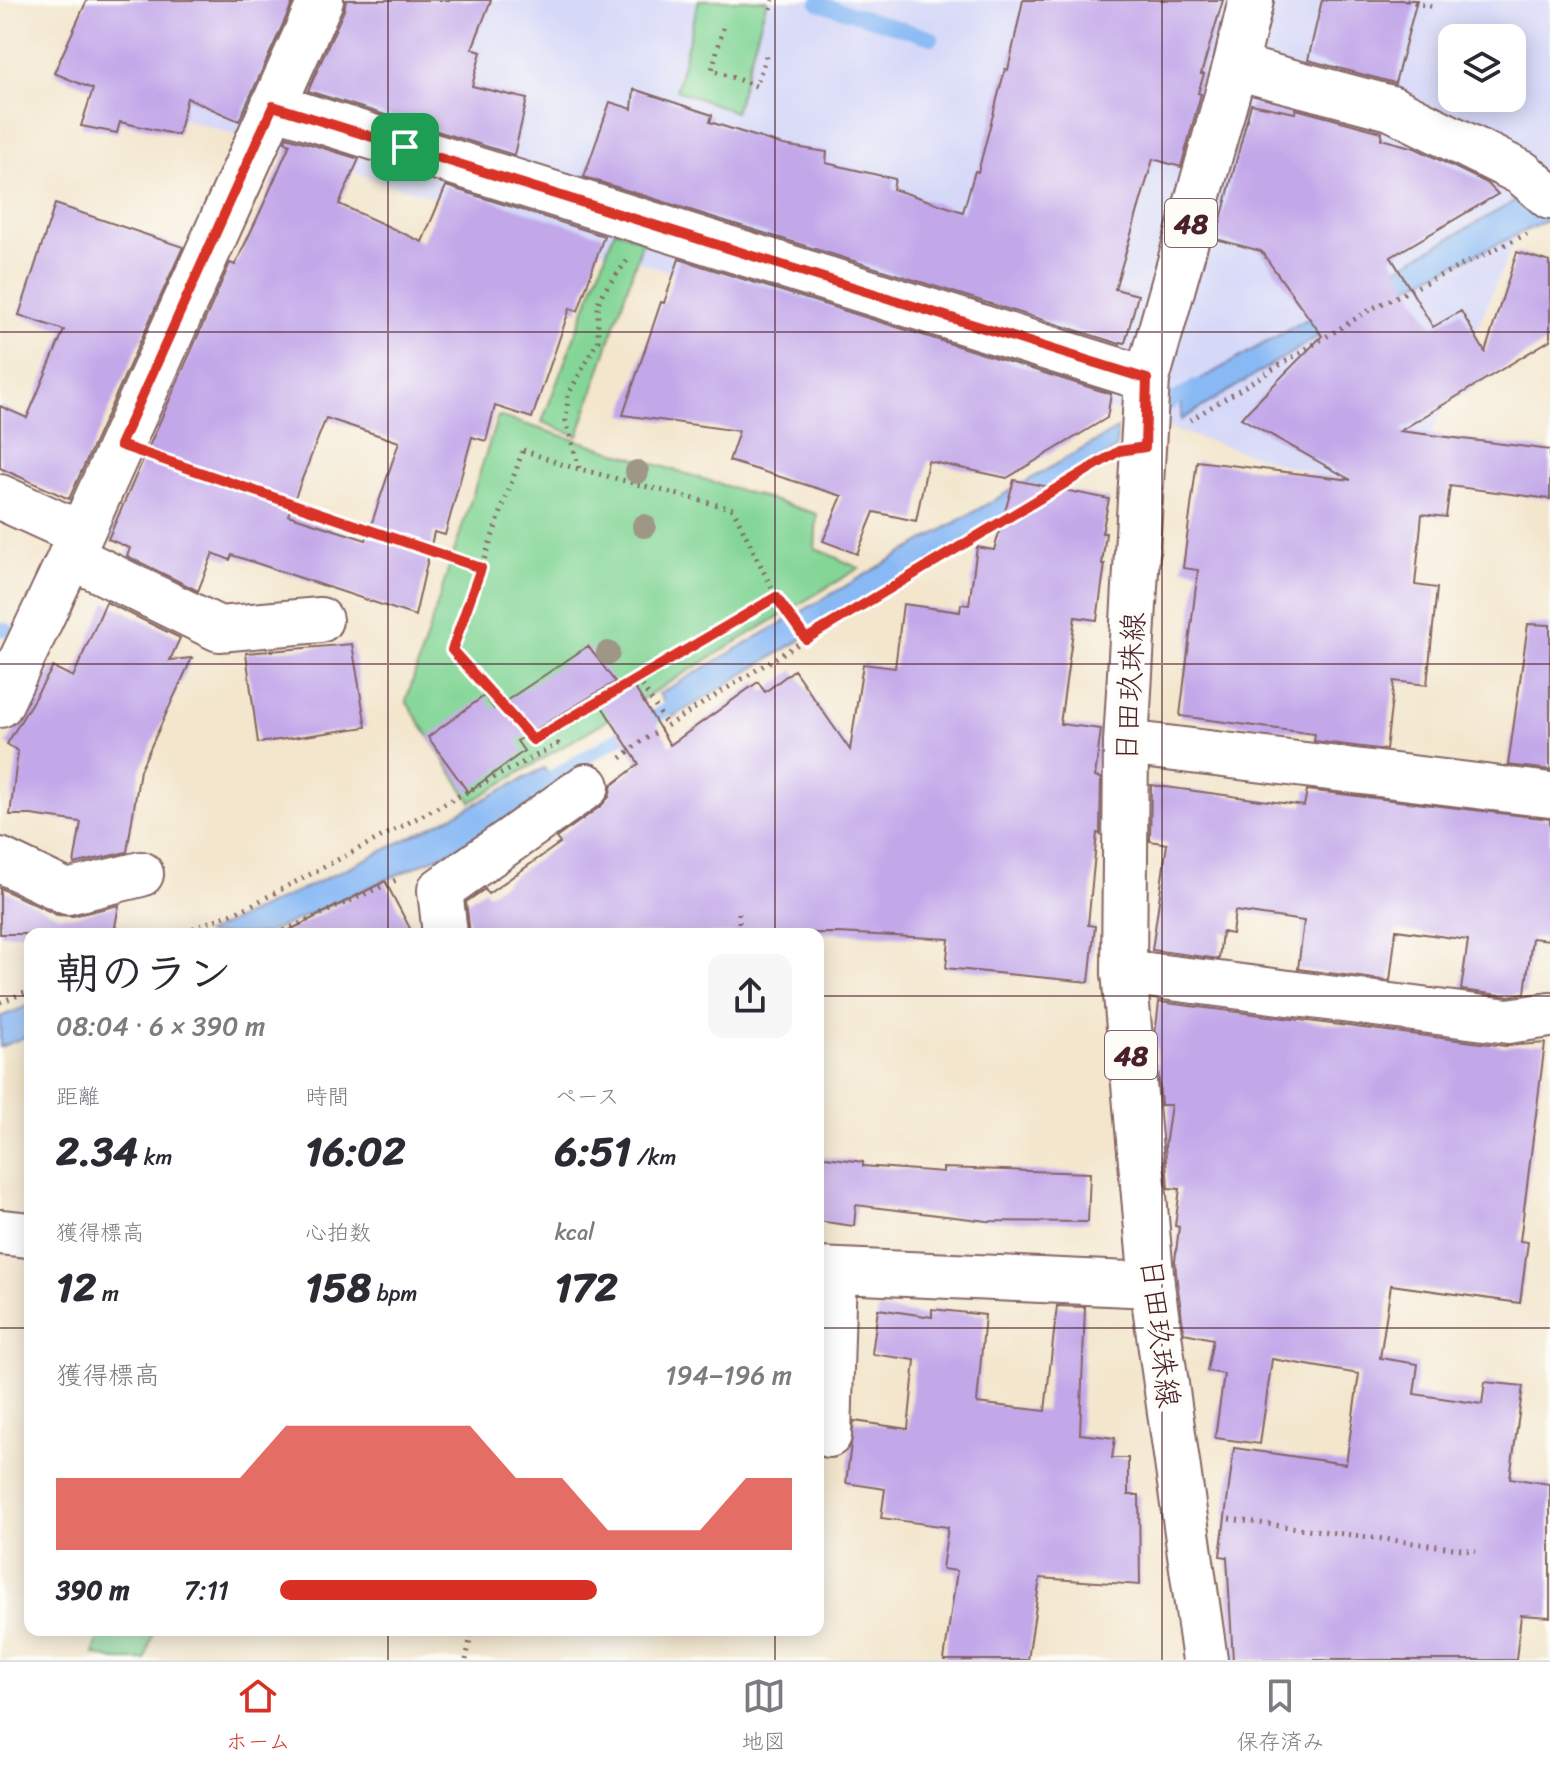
<!DOCTYPE html>
<html lang="ja">
<meta charset="utf-8">
<style>
:root{--surface:#fff;--page:#f7f7f7;--text:#2b2b33;--muted:#7c7c81;--line:#e1e1e2;--accent:#d93025}
body{margin:0;font-family:Sriracha,"Klee One",sans-serif;background:var(--page);color:var(--text);height:100vh;display:flex;flex-direction:column;font-size:30px;white-space:nowrap}
*{box-sizing:border-box;margin:0}
p{font-size:26px;color:var(--muted)}
.icon{flex:none;width:44px;height:44px;fill:none;stroke:currentColor;stroke-width:2;stroke-linecap:round;stroke-linejoin:round}
.map{position:relative;flex:1;overflow:hidden}
.drawer{position:absolute;left:24px;top:928px;width:800px;height:708px;display:flex;flex-direction:column;background:var(--surface);border-radius:16px;box-shadow:0 4px 20px #0003}
.drawer>*{flex:none}
.tools{position:absolute;left:1438px;top:24px;display:grid;gap:16px}
.tools a{display:grid;place-items:center;width:88px;height:88px;border-radius:16px;background:var(--surface);box-shadow:0 4px 20px #0003;font-size:40px}
.pin{position:absolute;display:grid;place-items:center;width:68px;height:68px;color:#fff;margin:-34px;border-radius:16px;box-shadow:0 4px 12px #0006}
.round{display:grid;place-items:center;flex:none;width:84px;height:84px;border-radius:16px;background:var(--page)}
.summary{display:flex;align-items:center;justify-content:space-between;height:136px;padding:0 32px}
h1{font-size:44px;font-weight:700;line-height:60px}
.figures{display:grid;grid-template-columns:repeat(3,1fr);gap:12px;height:136px;padding:8px 32px}
.figures div{display:grid;align-content:center}
.figures b{font-size:40px;font-weight:700}
.figures small{font-size:22px;font-weight:400}
.figures p{font-size:22px}
.chart{height:224px;padding:16px 32px}
.chart p{display:flex;justify-content:space-between}
.chart svg{width:100%;height:144px;margin-top:8px;fill:var(--accent);opacity:.7}
ul{padding:0 32px;list-style:none;font-size:26px}
li{display:grid;grid-template-columns:128px 96px 1fr;align-items:center;height:60px}
li i{height:20px;border-radius:10px;background:var(--accent)}
.tab-bar{display:flex;justify-content:space-around;align-items:center;height:112px;border-top:2px solid var(--line);background:var(--surface);font-size:22px;color:var(--muted)}
.tab-bar a{display:grid;justify-items:center;gap:4px}
.tab-bar .active{color:var(--accent)}
.map>svg:first-child{display:block}
</style>
<div class="map">
<svg width="1550" height="1660" viewBox="0 0 1550 1660">
<rect width="100%" height="100%" fill="#fdfcf7"/>
<filter id="ink" filterUnits="userSpaceOnUse"><feTurbulence type="fractalNoise" baseFrequency=".0125" numOctaves="2"/><feDisplacementMap in="SourceGraphic" scale="16" xChannelSelector="R" yChannelSelector="G"/><feConvolveMatrix kernelMatrix="1 2 1 2 8 2 1 2 1" color-interpolation-filters="sRGB"/></filter>
<filter id="wash" filterUnits="userSpaceOnUse"><feTurbulence type="fractalNoise" baseFrequency=".006" numOctaves="4" result="noise"/><feDisplacementMap in="SourceGraphic" scale="32" xChannelSelector="R" yChannelSelector="G"/><feGaussianBlur stdDeviation="1.8" result="paint"/><feColorMatrix in="noise" values="0 0 0 0 0 0 0 0 0 0 0 0 0 0 0 0 0 1.4 0 .05"/><feComposite in="paint" operator="in"/></filter>
<g filter="url(#wash)">
<rect width="100%" height="100%" fill="#f3e6cd"/>
<path fill="#d6d8f8" fill-rule="evenodd" d="M147,0H1550V164L1546,166L1403,502L117,98ZM1452,38H1512V98H1452Z"/>
<path fill="#84d697" stroke="#677a61" stroke-width="2" d="M699,0H767L735,112L676,90Z
M615,230L643,240L578,436L542,422Z
M498,416L817,514L815,548L859,568L471,802L406,701Z
M100,1630H154L145,1660H115L94,1654Z"/>
<path fill="#89b9f4" stroke="#6a6c90" stroke-width="2" d="M1533,191L1550,206V219L1373,303L1181,420L1182,390Z
M1117,429L1116,449L673,717L659,694Z
M544,768L557,789L457,848L265,934H204C320,883 433,828 544,768Z
M30,1005V1035L0,1047V1017Z"/>
<g fill="none" stroke-linecap="round" stroke-linejoin="round">
<path stroke="#89b9f4" stroke-width="14" d="M818,3L932,38
M1153,413L1197,386
M0,629L7,630
M534,788L681,701"/>
</g>
<g id="blocks">
<path fill="#c2a7e9" fill-rule="evenodd" d="M87,0H294L239,121L187,98L178,135L120,122L117,133L81,126L93,89L54,73Z
M346,0H491L472,49L481,52L472,86L527,99L514,155L308,91L344,10Z
M1023,0H1223L1201,74H1204L1198,93L1201,94L1181,167L1153,159L1115,289L1138,295L1125,343L1121,342L1120,344L584,177L610,102L632,109L634,89L712,115L710,122L783,145L827,152L826,163L895,179L893,189L963,212L975,171L978,172L1005,69L1008,70Z
M1322,0H1417L1395,83L1308,60Z
M1251,104L1295,113L1296,109L1382,132L1381,139L1415,148L1487,183L1498,194L1391,257L1433,327L1461,311L1485,352L1517,252L1550,262V340L1400,431L1550,450V499L1450,486L1446,517L1422,514L1415,585L1437,588L1427,685L1394,681L1386,750L1314,741L1315,734L1180,716L1198,570L1183,568L1197,461L1351,480L1241,418L1322,336L1261,251L1216,239Z
M287,137L359,159L339,204L422,242L446,186L604,236L578,311L570,308L532,418L495,406L486,441L472,437L445,535L434,532L415,616L232,555L230,560L213,553L198,591L127,556L130,548L108,539L230,263L235,265L261,210L290,144L285,141ZM326,418L399,442L366,540L288,515Z
M55,204L183,247L69,499L0,468V406L27,418L64,330L19,315Z
M679,259L1111,394L1107,418L1007,478L928,461L916,521L874,512L857,554L823,541L842,496L729,461L739,431L623,415L661,302L664,303Z
M1014,480L1109,499L1102,533H1106L1102,564H1105L1097,620L1075,617L1060,724L1101,729L1095,777L1101,778L1100,834L1097,833L1088,925L1095,926L1089,982L946,968L949,939L838,933L470,934L466,902L485,889L488,894L560,843L556,838L601,806L609,797L612,785L639,764L601,705L633,685L670,745L758,682L765,692L794,670L850,750L863,664L895,668L903,604L960,612L961,604L969,605L977,547L994,550Z
M106,602L180,638L170,660L192,658L140,770L127,852L74,864L81,822L31,815H10L18,751L7,744L53,667L73,677Z
M1528,624L1550,625V770L1508,765Z
M352,644L366,727L258,743L246,653Z
M588,646L615,682L517,741L524,751L468,792L428,737L484,696L494,709Z
M1151,785L1304,806L1307,790L1550,819V940L1532,938L1525,993L1508,996L1461,990L1468,940L1396,930L1390,981L1298,969L1304,921L1235,911L1232,934L1222,932L1219,959L1152,950L1167,844L1150,841Z
M385,881L413,934H282Z
M0,888L57,915L73,916L119,905L115,927L130,934H0Z
M1159,1002L1505,1046L1545,1043L1520,1241L1528,1242L1520,1303L1391,1285L1380,1358L1418,1364L1414,1394L1482,1404L1485,1382L1523,1386L1510,1478L1550,1484V1617L1521,1615L1516,1660H1233L1227,1557L1220,1556L1234,1448L1346,1464L1359,1374L1272,1359L1260,1444L1215,1438L1224,1374L1207,1371L1213,1339L1184,1333L1177,1282L1175,1261L1179,1227L1175,1226L1180,1189L1168,1188L1165,1146L1171,1105H1161L1155,1036Z
M818,1156L863,1162V1166L943,1172V1168L1090,1173L1088,1222L987,1221L856,1205L854,1226L818,1221Z
M1057,1306L1085,1307L1080,1434L1115,1438L1112,1458H1128V1495H1139L1140,1585L1040,1578L1028,1660H944L957,1571L942,1569L948,1527L881,1518L885,1489L846,1483L854,1421L908,1429L915,1360L872,1354L878,1309L932,1317V1309L985,1315L977,1403L1045,1411Z"/>
</g>
</g>
<g filter="url(#ink)">
<use href="#blocks" fill-opacity="0" stroke="#856564" stroke-width="2"/>
<g fill="none" stroke-linecap="round" stroke-linejoin="round">
<defs>
<path id="minor" d="M273,106L1147,379
M0,497L81,534
M70,556L219,629L320,620
M0,705L81,534L321,0
M1126,743L1550,795
M0,860L67,892L141,874
M445,934L440,890L587,786
M1124,972L1508,1021L1550,1015
M0,1232L30,1235
M818,1270L1152,1285
M829,1435L834,1271"/>
<path id="tertiary" d="M1235,67L1251,0"/>
<path id="primary" d="M1205,1660L1152,1285L1124,972L1126,743L1147,379L1235,67L1391,108L1522,173L1550,197"/>
</defs>
<use href="#minor" stroke="#856564" stroke-width="48"/>
<use href="#tertiary" stroke="#856564" stroke-width="48"/>
<use href="#primary" stroke="#856564" stroke-width="48"/>
<path stroke="#856564" stroke-width="5" stroke-dasharray="2 6" stroke-linecap="butt" d="M1406,0L1435,8
M771,9L773,0
M723,28L712,70L756,86L766,56
M1190,420L1373,308L1527,234
M523,450L564,465L733,509L776,597L533,740L452,650Z
M163,460L481,568
M579,468L566,421L568,395L598,341V303L603,292L627,261
M776,597L806,639
M638,679L667,725
M621,758L639,743L906,577L1095,465
M739,913V934
M178,934L244,909L558,744L561,749
M277,934L396,880
M0,1002L30,991
M1229,1519L1476,1551
M466,1660L472,1630"/>
<use href="#minor" stroke="#fff" stroke-width="44"/>
<use href="#tertiary" stroke="#fff" stroke-width="44"/>
<use href="#primary" stroke="#fff" stroke-width="44"/>
</g>
<g fill="#9f9786">
<circle cx="637" cy="472" r="12"/>
<circle cx="644" cy="526" r="12"/>
<circle cx="608" cy="653" r="12"/>
</g>
</g>
<g fill="none" stroke-linecap="round" stroke-linejoin="round" filter="url(#ink)">
<defs>
<path id="route" d="M273,106L1147,379L1145,447L1119,451L806,639L776,597L533,740L452,650L481,568L120,445Z"/>
</defs>
<use href="#route" stroke="#fff" stroke-width="16"/>
<use href="#route" stroke="#d93025" stroke-width="10"/>
</g>
<path fill="none" stroke="#4a1f2b" stroke-width="2" stroke-opacity="0.55" d="M388,0V934M775,0V934M1162,0V1660M0,332H1550M0,664H1550M0,996H30M818,996H1550M0,1328H30M818,1328H1550M388,1630V1660M775,1630V1660"/>
<g text-anchor="middle" stroke-width="8" stroke-linejoin="round" paint-order="stroke">
<g fill="#fdfcf7" stroke="#806168" stroke-width="2">
<rect x="1165" y="199" width="52" height="48" rx="6"/>
<rect x="1105" y="1031" width="52" height="48" rx="6"/>
</g>
<g font-size="28" font-weight="bold" fill="#4a1f2b">
<text x="1191" y="233">48</text>
<text x="1131" y="1065">48</text>
</g>
<g font-size="30" fill="#4a1f2b" stroke="#fdfcf7">
<text transform="translate(1130 687) rotate(-87)" y="10">日田玖珠線</text>
<text transform="translate(1160 1333) rotate(83)" y="10">日田玖珠線</text>
</g>
</g>
</svg>
<div class="tools">
<a><svg class="icon" aria-label="layers" viewBox="0 0 24 24"><path d="M12 4l9 5-9 5-9-5zM3 14l9 5 9-5"/></svg></a>
</div>
<div class="pin" style="left:405px;top:147px;background:#1e9e55"><svg class="icon" aria-label="arrive" viewBox="0 0 24 24"><path d="M6 21V4h12l-3 4 3 4H6"/></svg></div>
<section class="drawer">
<div class="summary"><div><h1>朝のラン</h1><p>08:04 · 6 × 390 m</p></div><a class="round"><svg class="icon" aria-label="share" viewBox="0 0 24 24"><path d="M12 15V3M7 8l5-5 5 5M5 13v7h14v-7"/></svg></a></div>
<div class="figures">
<div><p>距離</p><b>2.34<small> km</small></b></div>
<div><p>時間</p><b>16:02</b></div>
<div><p>ペース</p><b>6:51<small> /km</small></b></div>
</div>
<div class="figures">
<div><p>獲得標高</p><b>12<small> m</small></b></div>
<div><p>心拍数</p><b>158<small> bpm</small></b></div>
<div><p>kcal</p><b>172</b></div>
</div>
<div class="chart"><p><span>獲得標高</span>194–196 m</p>
<svg viewBox="0 0 160 44" preserveAspectRatio="none"><path d="M0 44V22L10 22L20 22L30 22L40 22L50 6L60 6L70 6L80 6L90 6L100 22L110 22L120 38L130 38L140 38L150 22L160 22V44z"/></svg>
</div>
<ul>
<li><b>390 m</b>7:11<i style="width:62%"></i></li>
</ul>
</section>
</div>
<nav class="tab-bar">
<a class="active"><svg class="icon" aria-label="home" viewBox="0 0 24 24"><path d="M3 11l9-7 9 7M6 9v11h12V9"/></svg>ホーム</a>
<a><svg class="icon" aria-label="map" viewBox="0 0 24 24"><path d="M3 6l6-2 6 2 6-2v14l-6 2-6-2-6 2zM9 4v14M15 6v14"/></svg>地図</a>
<a><svg class="icon" aria-label="saved" viewBox="0 0 24 24"><path d="M7 4h10v16l-5-4-5 4z"/></svg>保存済み</a>
</nav>
